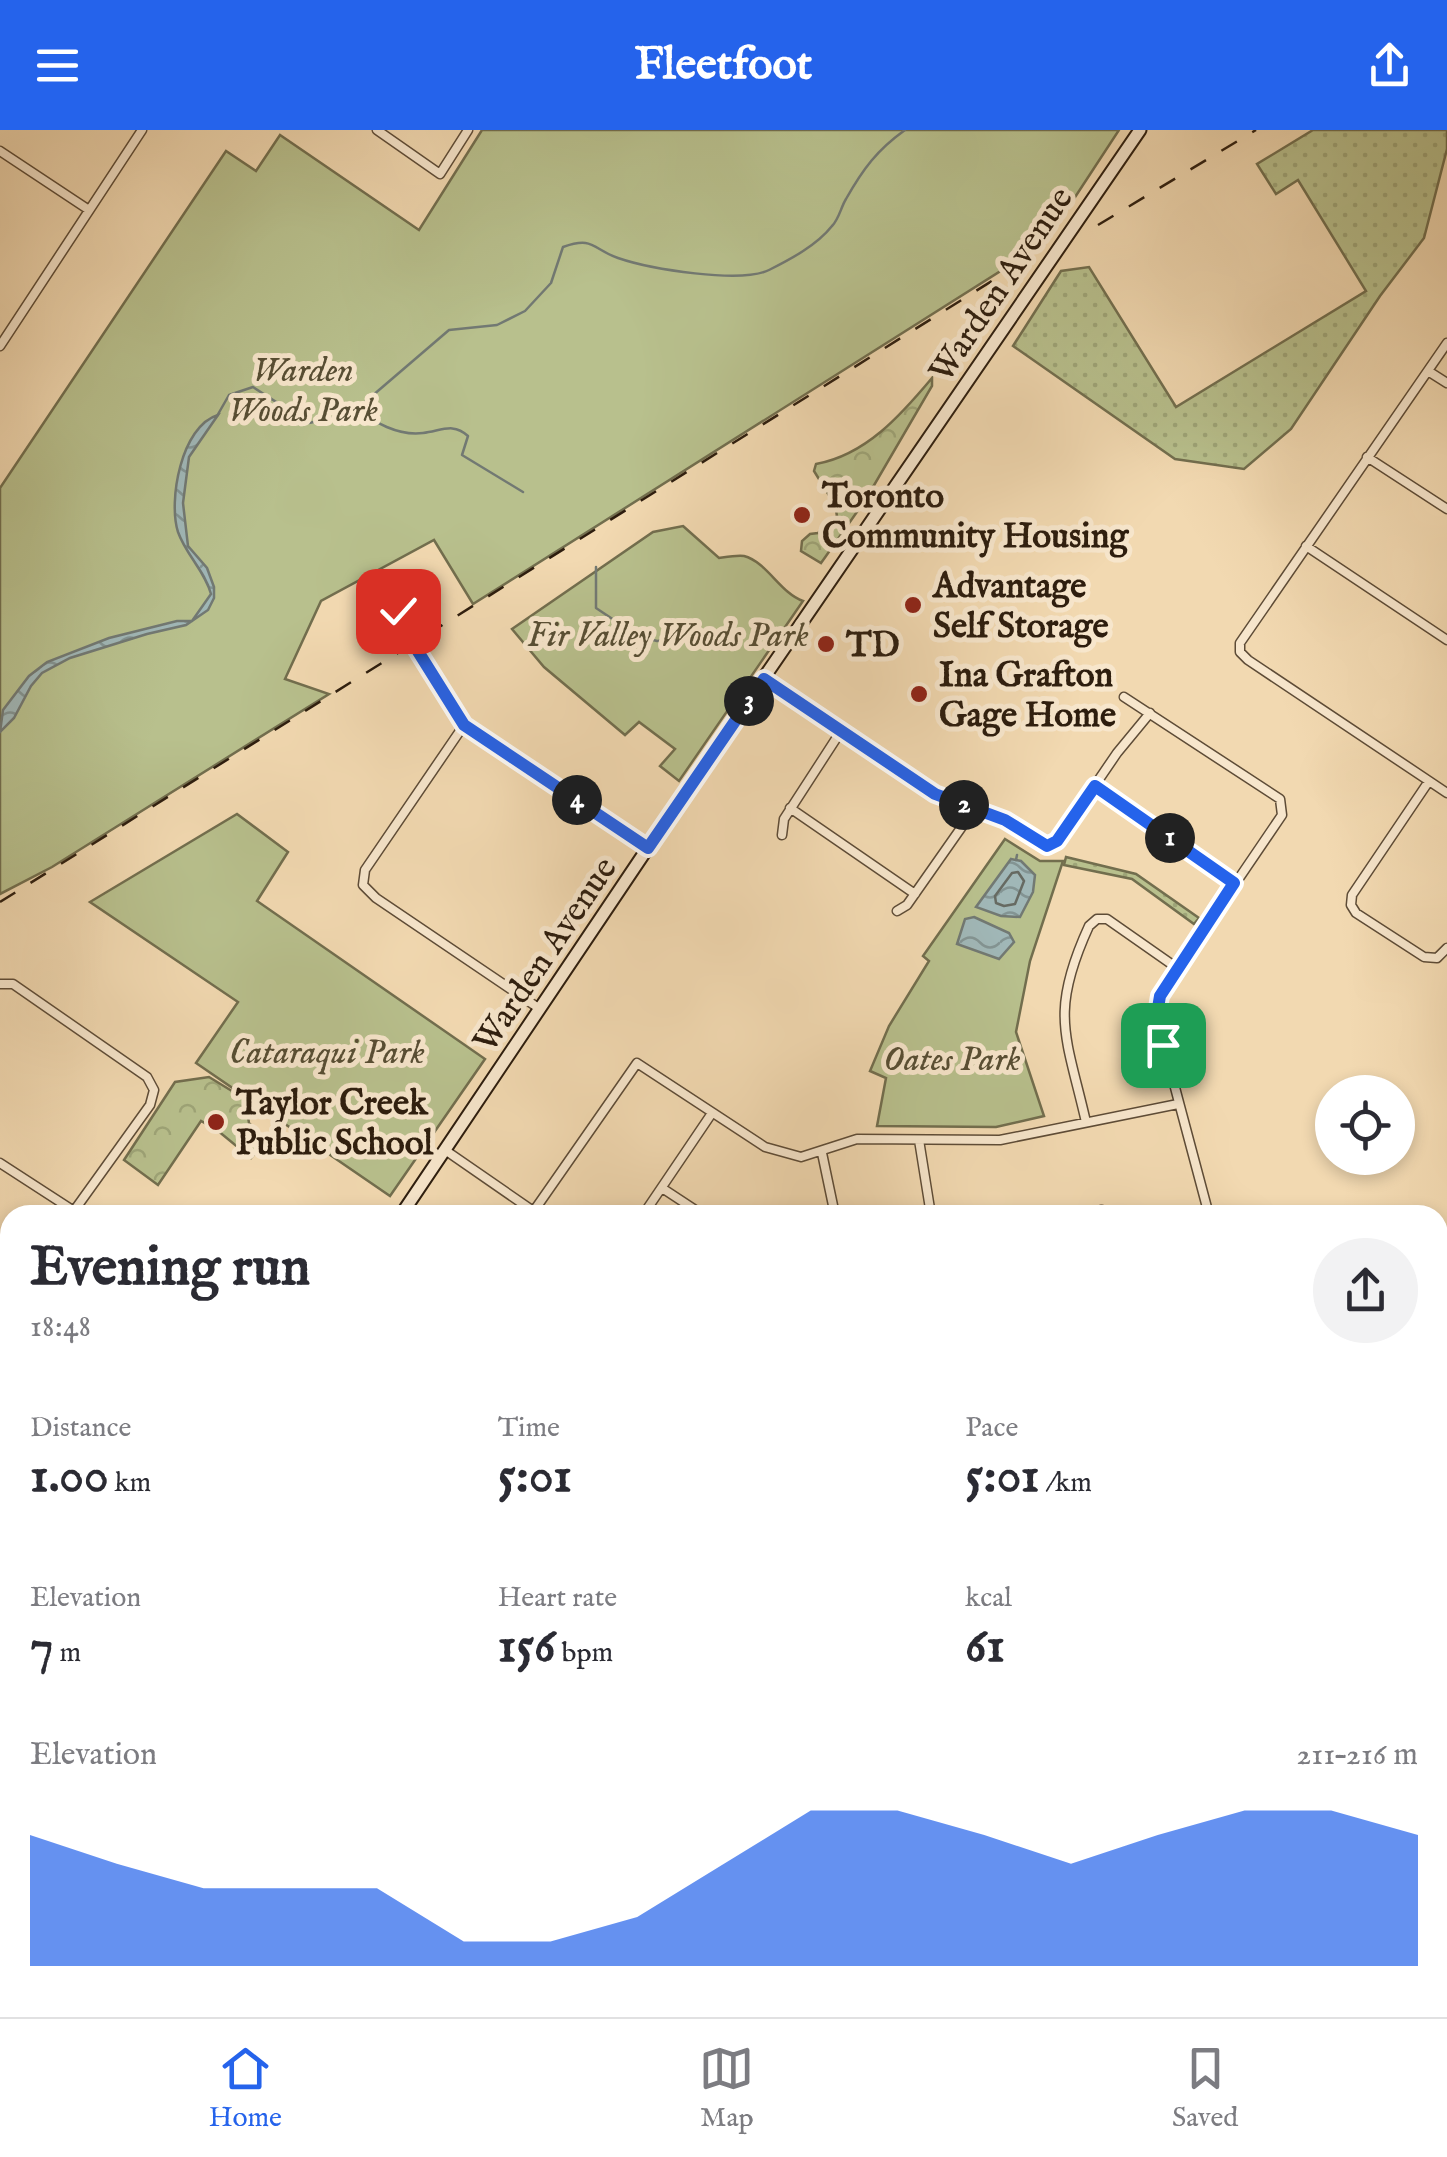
<!DOCTYPE html>
<meta charset="utf-8">
<style>
:root{--surface:#fff;--page:#f2f2f3;--text:#2b2b33;--muted:#7c7c81;--line:#e1e1e2;--accent:#2563eb}
body{margin:0;font-family:"IM FELL English",serif;background:var(--page);color:var(--text);height:100vh;display:flex;flex-direction:column;font-size:38px;white-space:nowrap}
*{box-sizing:border-box;margin:0}
p{font-size:32px;color:var(--muted)}
.icon{flex:none;width:55px;height:55px;fill:none;stroke:currentColor;stroke-width:2;stroke-linecap:round;stroke-linejoin:round}
.map{position:relative;flex:1;overflow:hidden}
.details{position:absolute;left:0px;top:1075px;width:1448px;height:812px;display:flex;flex-direction:column;background:var(--surface);border-radius:30px 30px 0 0;box-shadow:0 5px 15px #0003}
.details>*{flex:none}
.buttons{position:absolute;left:1315px;top:945px;display:grid;gap:20px}
.buttons a{display:grid;place-items:center;width:100px;height:100px;border-radius:50%;background:var(--surface);box-shadow:0 5px 15px #0003;font-size:50px}
.pin{position:absolute;display:grid;place-items:center;width:85px;height:85px;color:#fff;margin:-42px;border-radius:20px;box-shadow:0 5px 15px #0006}
.km{position:absolute;width:50px;height:50px;margin:-25px;border-radius:50%;background:#222;color:#fff;font-size:28px;line-height:50px;text-align:center}
.round{display:grid;place-items:center;flex:none;width:105px;height:105px;border-radius:52px;background:var(--page)}
.head{display:flex;align-items:center;justify-content:space-between;height:170px;padding:0 30px}
h1{font-size:55px;font-weight:800;line-height:75px}
.stats{display:grid;grid-template-columns:repeat(3,1fr);gap:15px;height:170px;padding:10px 30px}
.stats div{display:grid;align-content:center}
.stats b{font-size:50px;font-weight:800}
.stats small{font-size:28px;font-weight:400}
.stats p{font-size:28px}
.chart{height:280px;padding:20px 30px}
.chart p{display:flex;justify-content:space-between}
.chart svg{width:100%;height:180px;margin-top:10px;fill:var(--accent);opacity:.7}
header{display:flex;justify-content:space-between;align-items:center;height:130px;padding:0 30px;background:var(--accent);color:#fff;font-size:45px;font-weight:800}
.tabs{display:flex;justify-content:space-around;align-items:center;height:140px;border-top:2px solid var(--line);background:var(--surface);font-size:28px;color:var(--muted)}
.tabs a{display:grid;justify-items:center;gap:5px}
.tabs .selected{color:var(--accent)}
.map>svg:first-child{display:block}
</style>
<header><svg class="icon" aria-label="menu" viewBox="0 0 24 24"><path d="M4 6h16M4 12h16M4 18h16"/></svg>Fleetfoot<svg class="icon" aria-label="share" viewBox="0 0 24 24"><path d="M12 15V3M7 8l5-5 5 5M5 13v7h14v-7"/></svg></header>
<div class="map">
<svg width="1447" height="1887" viewBox="0 0 1447 1887">
<defs>
<pattern id="grass-dots" width="8" height="8" patternUnits="userSpaceOnUse" patternTransform="scale(2.5)"><rect width="8" height="8" fill="#b8c08d"/><path d="M2 2h.1M6 6h.1" fill="none" stroke="#9ea578" stroke-width="1.8" stroke-linecap="round"/></pattern>
<pattern id="forest-crowns" width="20" height="18" patternUnits="userSpaceOnUse" patternTransform="scale(2.5)"><rect width="20" height="18" fill="#b8c08d"/><path d="M2 6a3 3 0 1 1 6 0M12 15a3 3 0 1 1 6 0" fill="none" stroke="#9ea578"/></pattern>
<pattern id="water-waves" width="16" height="10" patternUnits="userSpaceOnUse" patternTransform="scale(2.5)"><rect width="16" height="10" fill="#a0b7b7"/><path d="M0 5q4-4 8 0t8 0" fill="none" stroke="#839493"/></pattern>
</defs>
<rect width="100%" height="100%" fill="#f2d9b1"/>
<filter id="stains"><feTurbulence type="fractalNoise" baseFrequency=".002" numOctaves="4"/><feColorMatrix values="0 0 0 0 .2 0 0 0 0 .09 0 0 0 0 .02 0 0 0 .5 -.17"/></filter>
<radialGradient id="worn" r=".72"><stop offset=".6" stop-color="#630" stop-opacity="0"/><stop offset="1" stop-color="#630" stop-opacity=".3"/></radialGradient>
<path fill="url(#grass-dots)" stroke="#726e4e" stroke-width="2.5" d="M1313,0H1447V19L1424,108L1380,166L1291,299L1244,339L1175,329L1013,216L1061,141L1089,137L1176,277L1366,161L1298,50L1276,64L1257,34Z
M1066,727L1136,744L1199,788L1194,794L1132,749L1064,735Z"/>
<path fill="url(#forest-crowns)" stroke="#726e4e" stroke-width="2.5" d="M932,248V256L866,369L826,426L821,433L801,421L802,411L810,404L818,403L837,386L835,375L814,341L816,334C866,325 901,285 932,248Z
M209,947L245,969L249,993L266,1011L251,1028L217,1000L201,991L158,1055L124,1030L175,952Z"/>
<path fill="#b8c08d" stroke="#726e4e" stroke-width="2.5" d="M482,0H1119L1045,113L473,474L434,410L321,471L285,549L329,564L52,737L0,764V358L226,21L256,41L280,5L419,100Z
M683,396L719,428C726,427 737,425 744,426C767,432 780,463 803,471L679,651L660,636L675,619L639,592L625,605L544,537L512,499L653,402Z
M237,684L288,722L257,771L485,929L390,1066L196,933L238,872L90,772Z
M1005,709L1040,731H1063L1030,831L1016,902L1044,986L996,997L877,996L886,948L870,941L889,896L929,831L923,826Z"/>
<path fill="url(#water-waves)" stroke="#727973" stroke-width="2.5" d="M218,285L189,327L183,373L188,416L207,438L214,457V468L208,480L186,495L147,504L70,528L42,543L31,556L14,588L0,602L3,580L29,546L47,532L109,508L177,491H192L211,464C205,441 186,425 178,402C168,371 181,296 218,285Z
M1011,729L1021,731L1035,745L1033,762L1020,787L1001,786L976,777Z
M974,787L1009,803L1014,812L999,829L957,814L965,789Z"/>
<g fill="none" stroke-linecap="round" stroke-linejoin="round">
<path stroke="#666a62" stroke-width="2.5" d="M1018,742L1024,751L1015,774L1004,776L996,773L995,766L1012,743Z"/>
<path stroke="#727973" stroke-width="2.5" d="M358,276C371,293 400,306 423,303C441,301 453,292 468,306L462,325L523,362
M217,286L229,265L253,257L309,293L341,286L365,272L449,200L497,195L525,181L551,153L563,117C594,106 592,119 618,128C650,139 741,154 769,140C791,129 817,115 832,96C839,89 841,77 846,69C863,39 877,20 905,0
M596,437V478L638,506L657,511L741,504
M1016,730L1017,725"/>
<defs>
<path id="street" d="M377,0L440,44L468,0
M0,21L89,80
M1447,213L1240,513V522L1248,530L1447,663
M0,216L142,0
M1428,241L1447,253
M1367,327L1447,379
M1306,416L1447,510
M369 494a18 18 0 1 1 36 0a18 18 0 1 1-36 0Z
M436,549L464,595L648,718
M764,549L935,664L1005,690L1047,716L1057,711L1117,623L1150,583
M1124,567L1280,669L1282,685L1159,866L1157,890L1209,1085
M464,595L365,740L363,755L376,768L540,879
M1429,651L1352,765L1351,775L1356,783L1424,827L1437,828L1447,818
M1095,656L1235,753
M790,678L915,764
M782,705L784,689L841,601
M897,781L907,775L975,678
M0,854H13L147,947L154,960L150,975L71,1085
M1086,992C1066,905 1049,883 1089,796L1097,789H1107L1177,838
M919,1010L931,1085
M445,1020L539,1085
M822,1023L835,1085
M0,1033L74,1081
M662,1058L703,1085
M531,1085L637,933L765,1017L801,1027L857,1009L1000,1010L1178,974
M643,1085L712,983
M1078,1085L1102,1080L1112,1085
M0,1191L10,1176
M0,1434L10,1419
M1438,1718L1447,1704
M340,1878L353,1887
M716,1878L729,1887
M6,1887L13,1878
M153,1887L159,1878
M299,1887L305,1878
M446,1887L453,1878
M874,1887L878,1878"/>
<path id="secondary" d="M401,1085L682,667L1140,0
M1438,1247L1447,1244
M1438,1510L1447,1496
M0,1572L10,1570
M0,1675L10,1660
M1438,1782L1447,1779
M1183,1887L1190,1878"/>
</defs>
<use href="#street" stroke="#5e4c37" stroke-width="11"/>
<use href="#secondary" stroke="#2d1d0e" stroke-width="15"/>
<use href="#street" stroke="#f7e6cc" stroke-width="8"/>
<use href="#secondary" stroke="#f7e6cc" stroke-width="11"/>
<path stroke="#2d1d0e" stroke-width="2.5" stroke-dasharray="18 18" stroke-linecap="butt" d="M1098,95L1256,0
M0,772L1019,134
M1402,1887L1447,1876"/>
<defs>
<path id="street-bridge" d="M412,512L436,549"/>
</defs>
<use href="#street-bridge" stroke="#5e4c37" stroke-width="11" stroke-linecap="butt"/>
<use href="#street-bridge" stroke="#f7e6cc" stroke-width="8"/>
</g>
<g fill="none" stroke-linecap="round" stroke-linejoin="round">
<defs>
<path id="route" d="M398,481L404,499L464,595L648,718L764,549L935,664L1005,690L1047,716L1057,711L1095,656L1234,753L1160,866L1156,890L1163,915"/>
</defs>
<use href="#route" stroke="#fff" stroke-width="20"/>
<use href="#route" stroke="#2563eb" stroke-width="12"/>
</g>
<g fill="#8f2418" stroke="#f7e6cc" stroke-width="4">
<circle cx="802" cy="385" r="10"/>
<circle cx="913" cy="475" r="10"/>
<circle cx="826" cy="514" r="10"/>
<circle cx="919" cy="564" r="10"/>
<circle cx="216" cy="992" r="10"/>
</g>
<g text-anchor="middle" stroke-width="10" stroke-linejoin="round" paint-order="stroke">
<g font-size="35" fill="#2d1d0e" stroke="#f7e6cc">
<text transform="translate(1000 154) rotate(-56)" y="12">Warden Avenue</text>
<text transform="translate(544 824) rotate(-56)" y="12">Warden Avenue</text>
</g>
<g font-size="35" font-style="italic" fill="#574e34" stroke="#f7e6cc">
<text x="303" y="251">Warden<tspan x="303" dy="40">Woods Park</tspan></text>
<text x="668" y="516">Fir Valley Woods Park</text>
<text x="327" y="933">Cataraqui Park</text>
<text x="952" y="940">Oates Park</text>
</g>
<g font-size="35" font-weight="bold" fill="#2d1d0e" stroke="#f7e6cc" text-anchor="start">
<text x="822" y="377">Toronto<tspan x="822" dy="40">Community Housing</tspan></text>
<text x="933" y="467">Advantage<tspan x="933" dy="40">Self Storage</tspan></text>
<text x="846" y="526">TD</text>
<text x="939" y="556">Ina Grafton<tspan x="939" dy="40">Gage Home</tspan></text>
<text x="236" y="984">Taylor Creek<tspan x="236" dy="40">Public School</tspan></text>
</g>
</g>
<rect width="100%" height="100%" filter="url(#stains)"/>
<rect width="100%" height="100%" fill="url(#worn)"/>
</svg>
<div class="buttons">
<a><svg class="icon" aria-label="locate" viewBox="0 0 24 24"><circle cx="12" cy="12" r="6"/><path d="M12 2v4M12 18v4M2 12h4M18 12h4"/></svg></a>
</div>
<div class="pin" style="left:1163px;top:915px;background:#1e9e55"><svg class="icon" aria-label="arrive" viewBox="0 0 24 24"><path d="M6 21V4h12l-3 4 3 4H6"/></svg></div>
<div class="pin" style="left:398px;top:481px;background:#d93025"><svg class="icon" aria-label="check" viewBox="0 0 24 24"><path d="M5 12l5 5 9-10"/></svg></div>
<b class="km" style="left:1170px;top:708px">1</b>
<b class="km" style="left:964px;top:675px">2</b>
<b class="km" style="left:749px;top:571px">3</b>
<b class="km" style="left:577px;top:670px">4</b>
<section class="details">
<div class="head"><div><h1>Evening run</h1><p>18:48</p></div><a class="round"><svg class="icon" aria-label="share" viewBox="0 0 24 24"><path d="M12 15V3M7 8l5-5 5 5M5 13v7h14v-7"/></svg></a></div>
<div class="stats">
<div><p>Distance</p><b>1.00<small> km</small></b></div>
<div><p>Time</p><b>5:01</b></div>
<div><p>Pace</p><b>5:01<small> /km</small></b></div>
</div>
<div class="stats">
<div><p>Elevation</p><b>7<small> m</small></b></div>
<div><p>Heart rate</p><b>156<small> bpm</small></b></div>
<div><p>kcal</p><b>61</b></div>
</div>
<div class="chart"><p><span>Elevation</span>211–216 m</p>
<svg viewBox="0 0 160 44" preserveAspectRatio="none"><path d="M0 44V12L10 19L20 25L30 25L40 25L50 38L60 38L70 32L80 19L90 6L100 6L110 12L120 19L130 12L140 6L150 6L160 12V44z"/></svg>
</div>
</section>
</div>
<nav class="tabs">
<a class="selected"><svg class="icon" aria-label="home" viewBox="0 0 24 24"><path d="M3 11l9-7 9 7M6 9v11h12V9"/></svg>Home</a>
<a><svg class="icon" aria-label="map" viewBox="0 0 24 24"><path d="M3 6l6-2 6 2 6-2v14l-6 2-6-2-6 2zM9 4v14M15 6v14"/></svg>Map</a>
<a><svg class="icon" aria-label="saved" viewBox="0 0 24 24"><path d="M7 4h10v16l-5-4-5 4z"/></svg>Saved</a>
</nav>
